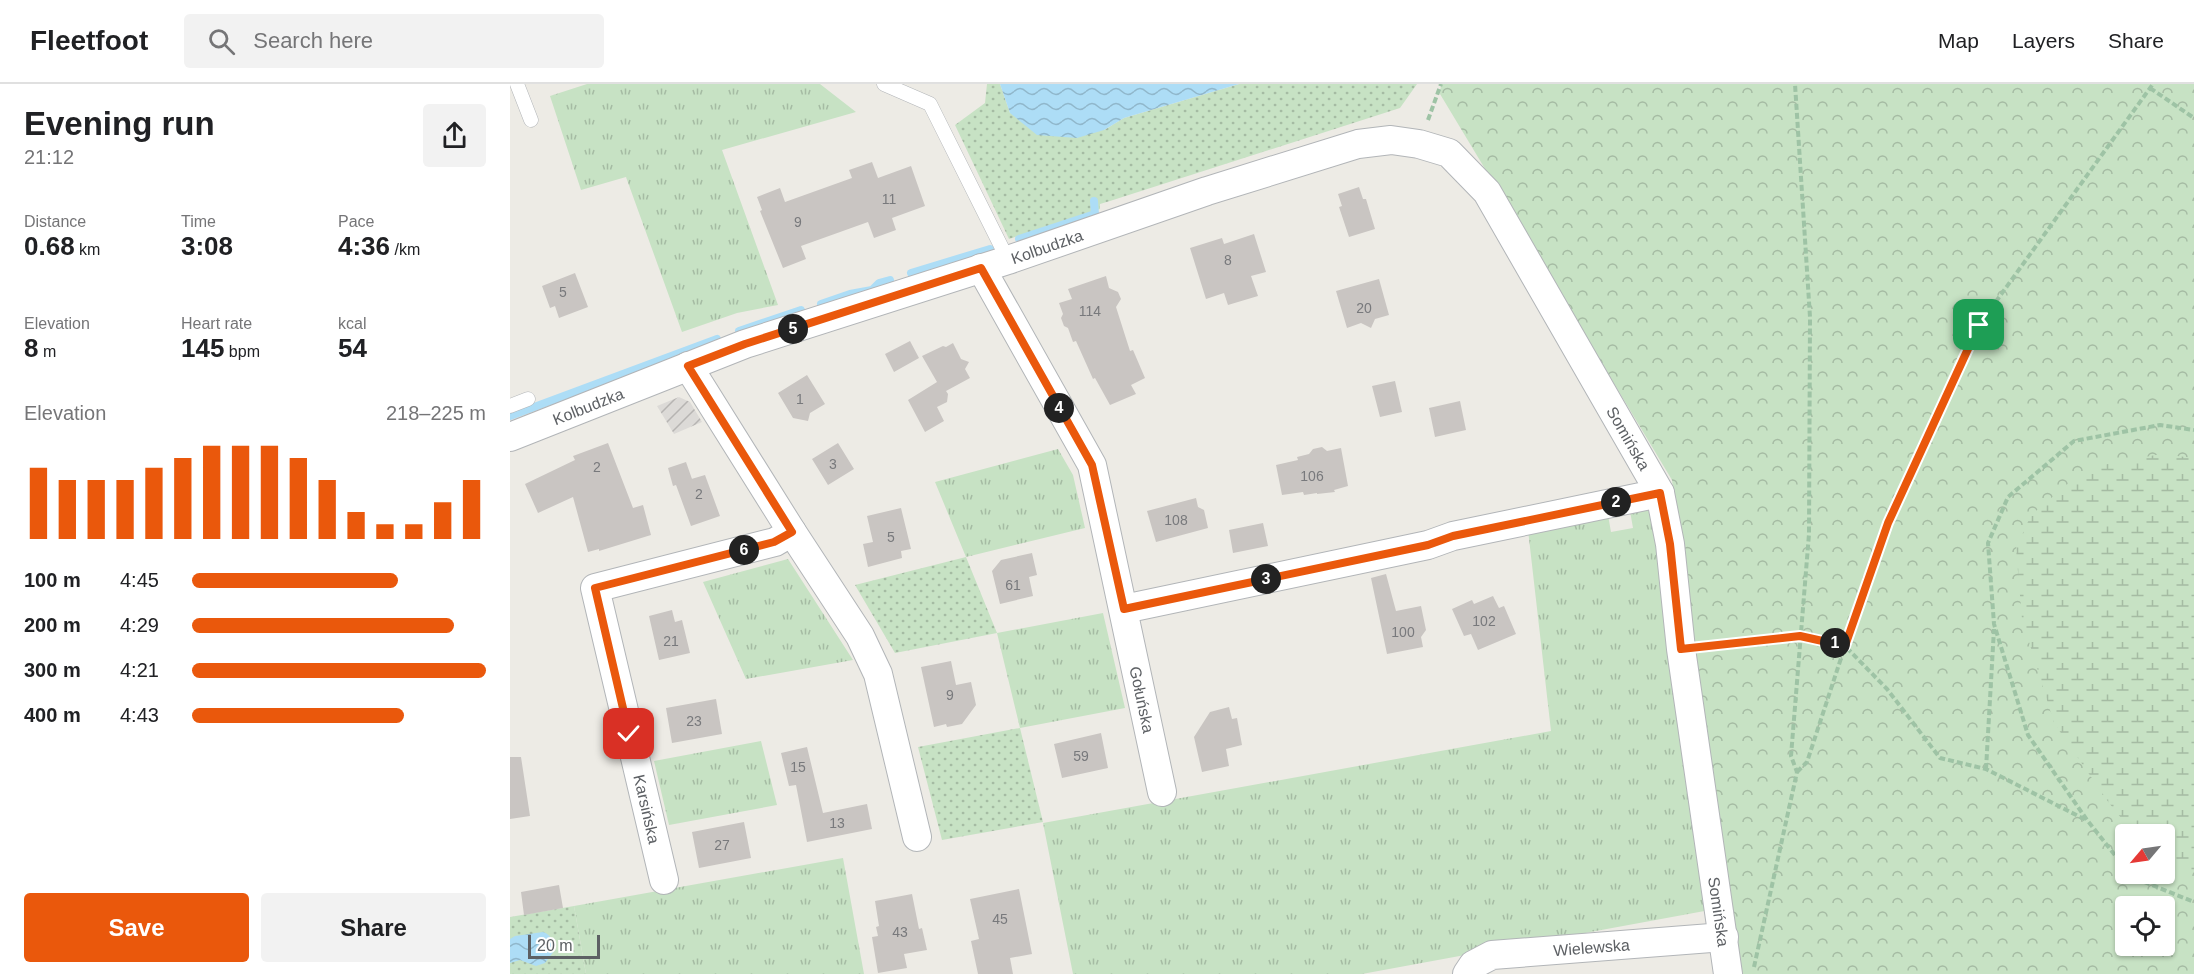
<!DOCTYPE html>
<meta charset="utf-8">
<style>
:root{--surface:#fff;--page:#f2f2f2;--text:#202124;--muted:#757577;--line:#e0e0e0;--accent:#ea580c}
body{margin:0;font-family:Arial,sans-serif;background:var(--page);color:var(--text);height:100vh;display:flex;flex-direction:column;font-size:22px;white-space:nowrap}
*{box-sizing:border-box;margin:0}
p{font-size:20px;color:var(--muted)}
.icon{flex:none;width:33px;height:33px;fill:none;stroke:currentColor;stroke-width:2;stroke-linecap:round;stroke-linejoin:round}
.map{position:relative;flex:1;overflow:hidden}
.panel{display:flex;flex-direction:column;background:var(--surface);width:510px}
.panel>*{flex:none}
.needle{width:39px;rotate:241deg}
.fabs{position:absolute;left:1605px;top:740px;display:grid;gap:12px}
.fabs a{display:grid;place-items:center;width:60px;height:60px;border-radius:6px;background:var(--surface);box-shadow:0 2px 4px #0004;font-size:30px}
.scale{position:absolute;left:18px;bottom:15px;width:72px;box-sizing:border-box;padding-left:6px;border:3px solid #5d6064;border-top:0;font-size:16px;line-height:21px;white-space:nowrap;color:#5d6064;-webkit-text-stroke:4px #fff;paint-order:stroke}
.pin{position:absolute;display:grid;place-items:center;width:51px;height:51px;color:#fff;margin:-26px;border-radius:12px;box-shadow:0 3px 9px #0006}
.km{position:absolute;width:30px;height:30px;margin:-15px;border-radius:50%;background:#222;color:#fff;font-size:16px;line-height:30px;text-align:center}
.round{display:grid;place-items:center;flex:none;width:63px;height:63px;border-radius:6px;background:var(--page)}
.overview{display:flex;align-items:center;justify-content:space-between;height:102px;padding:0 24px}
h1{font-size:33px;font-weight:800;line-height:45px}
.stats{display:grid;grid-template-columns:repeat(3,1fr);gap:9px;height:102px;padding:6px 24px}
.stats div{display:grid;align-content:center}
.stats b{font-size:26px;font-weight:800}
.stats small{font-size:16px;font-weight:400}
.stats p{font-size:16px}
.chart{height:168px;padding:12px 24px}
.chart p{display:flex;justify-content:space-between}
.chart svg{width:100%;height:108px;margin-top:6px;stroke:var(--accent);stroke-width:6}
.primary-button{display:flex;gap:12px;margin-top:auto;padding:12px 24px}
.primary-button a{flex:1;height:69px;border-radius:6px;background:var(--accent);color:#fff;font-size:24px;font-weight:800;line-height:69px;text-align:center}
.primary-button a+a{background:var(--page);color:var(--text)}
ul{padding:0 24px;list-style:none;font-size:20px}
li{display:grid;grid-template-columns:96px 72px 1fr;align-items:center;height:45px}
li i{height:15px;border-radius:8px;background:var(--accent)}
header{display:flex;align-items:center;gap:36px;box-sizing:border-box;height:84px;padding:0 30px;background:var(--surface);border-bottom:2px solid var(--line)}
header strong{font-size:28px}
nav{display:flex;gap:33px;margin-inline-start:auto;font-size:21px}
.search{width:420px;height:54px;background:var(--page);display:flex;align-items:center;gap:15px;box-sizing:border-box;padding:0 21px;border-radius:6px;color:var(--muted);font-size:22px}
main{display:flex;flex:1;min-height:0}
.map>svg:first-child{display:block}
</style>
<header>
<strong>Fleetfoot</strong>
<div class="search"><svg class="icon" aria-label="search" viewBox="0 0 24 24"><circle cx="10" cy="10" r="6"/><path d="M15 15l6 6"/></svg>Search here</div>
<nav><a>Map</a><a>Layers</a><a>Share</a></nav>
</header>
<main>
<section class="panel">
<div class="overview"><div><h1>Evening run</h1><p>21:12</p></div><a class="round"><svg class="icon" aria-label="share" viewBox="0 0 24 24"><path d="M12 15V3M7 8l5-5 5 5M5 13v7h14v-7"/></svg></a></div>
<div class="stats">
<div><p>Distance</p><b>0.68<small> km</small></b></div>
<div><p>Time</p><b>3:08</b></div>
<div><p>Pace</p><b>4:36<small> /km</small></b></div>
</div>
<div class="stats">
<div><p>Elevation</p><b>8<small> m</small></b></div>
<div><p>Heart rate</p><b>145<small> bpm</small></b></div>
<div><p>kcal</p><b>54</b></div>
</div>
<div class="chart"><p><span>Elevation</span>218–225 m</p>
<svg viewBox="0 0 160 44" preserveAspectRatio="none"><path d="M5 44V15M15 44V20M25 44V20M35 44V20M45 44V15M55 44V11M65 44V6M75 44V6M85 44V6M95 44V11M105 44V20M115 44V33M125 44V38M135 44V38M145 44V29M155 44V20"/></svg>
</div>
<ul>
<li><b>100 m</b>4:45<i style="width:70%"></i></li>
<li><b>200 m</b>4:29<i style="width:89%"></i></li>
<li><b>300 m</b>4:21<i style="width:100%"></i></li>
<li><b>400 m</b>4:43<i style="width:72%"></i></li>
</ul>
<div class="primary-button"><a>Save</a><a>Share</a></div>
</section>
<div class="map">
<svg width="1684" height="890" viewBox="0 0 1684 890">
<defs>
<pattern id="industrial-furrows" width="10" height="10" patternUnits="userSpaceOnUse" patternTransform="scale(1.5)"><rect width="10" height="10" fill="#dcdad7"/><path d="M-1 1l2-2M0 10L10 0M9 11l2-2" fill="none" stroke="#b6b4b2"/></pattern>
<pattern id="grass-tufts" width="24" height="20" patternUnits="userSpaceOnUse" patternTransform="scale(1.5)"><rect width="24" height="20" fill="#c7e2c4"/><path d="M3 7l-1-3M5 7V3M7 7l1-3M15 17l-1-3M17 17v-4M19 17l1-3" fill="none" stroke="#a5bba3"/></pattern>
<pattern id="forest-crowns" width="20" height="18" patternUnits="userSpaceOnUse" patternTransform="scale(1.5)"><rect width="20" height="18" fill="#c7e2c4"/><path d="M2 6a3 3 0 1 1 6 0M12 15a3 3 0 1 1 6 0" fill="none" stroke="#a5bba3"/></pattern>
<pattern id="wetland-marsh" width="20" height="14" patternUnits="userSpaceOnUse" patternTransform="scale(1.5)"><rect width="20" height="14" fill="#c7e2c4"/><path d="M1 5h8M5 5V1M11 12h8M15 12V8" fill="none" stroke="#a5bba3"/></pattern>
<pattern id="park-dots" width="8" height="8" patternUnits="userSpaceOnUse" patternTransform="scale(1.5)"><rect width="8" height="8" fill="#c7e2c4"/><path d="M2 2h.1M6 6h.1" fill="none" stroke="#a5bba3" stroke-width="1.8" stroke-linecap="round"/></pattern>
<pattern id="water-waves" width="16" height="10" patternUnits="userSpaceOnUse" patternTransform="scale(1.5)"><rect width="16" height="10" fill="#adddf6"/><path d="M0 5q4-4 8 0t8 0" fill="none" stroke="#90b7cb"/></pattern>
</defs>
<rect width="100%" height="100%" fill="#edebe5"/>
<path fill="url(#industrial-furrows)" d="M169,313L180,318L192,338L164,350L147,322Z"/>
<path fill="url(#grass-tufts)" d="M77,0H310L346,28L212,66L268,221L227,229L172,248L116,93L71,106L40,12Z
M548,365L563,391L575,444L456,473L425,398Z
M1136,424L1147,438L1200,826L852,890H563L533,739L1041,647L1018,446L1098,431L1101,448L1123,444L1120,427Z
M278,475L343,576L236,595L193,498Z
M593,529L615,624L510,644L487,549Z
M251,657L267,721L159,741L144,677Z
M333,774L354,890H76L64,822Z"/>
<path fill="url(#forest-crowns)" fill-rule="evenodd" d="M931,0H1684V890H1225L1162,396L930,10ZM1616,750H1654V789H1616ZM1616,822H1654V861H1616Z"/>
<path fill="url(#wetland-marsh)" d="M1651,370L1684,374V787L1655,775L1654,750H1624L1599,719L1544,639L1512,535L1506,464L1521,431L1577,384Z"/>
<path fill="url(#park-dots)" d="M477,0H490L500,29L594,46L614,34L729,0H907L890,24L600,117L590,120V125L499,155L445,41L475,19Z
M456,473L487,549L385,569L345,501Z
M510,644L533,738L432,756L408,663Z
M64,822L76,890H0V833Z"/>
<path fill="url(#water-waves)" d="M490,0H729L614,34L594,46L567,54L527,51L500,29Z
M33,848C42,851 43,858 44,867L35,879L26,882L10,876L0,879V855L5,852Z"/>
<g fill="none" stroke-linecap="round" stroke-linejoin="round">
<path stroke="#adddf6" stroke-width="8" d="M509,155L585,130L584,117
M401,189L480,165
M311,220L340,210L362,206L369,199L380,196
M229,247L291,226
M0,332L207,255"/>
</g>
<path fill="#c9c5c2" d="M362,78L368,94L401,82L415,122L382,134L386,146L364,154L358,138L291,162L296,175L273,184L250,127L252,126L247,113L270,104L275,118L342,94L339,86Z
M849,103L853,115H856L865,145L839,153L829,123L832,122L828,110Z
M744,150L756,188L741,192L748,212L718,221L714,209L696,215L680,164L712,154L714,160Z
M65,189L78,223L49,234L45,222L40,224L32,202Z
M596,192L599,204L608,208L611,215L606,223L620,267L623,266L635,294L621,301L626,310L600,321L585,294L583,295L566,257L563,258L558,244L554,242L551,234L553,230L549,219L562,215L558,205Z
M869,195L879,231L865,235L861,244L851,239L837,244L826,207Z
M400,257L409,274L384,288L375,270Z
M443,259L451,275L459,278L455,285L460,294L436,307L438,310L437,318L427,323L434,337L415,348L398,316L427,298L412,272L433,262L436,263Z
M297,291L315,320L300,329L298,337L283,334L268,309Z
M885,297L892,328L870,333L862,302Z
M950,317L956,346L925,353L919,324Z
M98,359L123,424L133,421L141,451L89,467V465L78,468L63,413L28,429L15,400L65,376L63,372Z
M328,359L344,385L318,401L302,375Z
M812,363L817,367L831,364L838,402L824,406L825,408L807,410V409L794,411L793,408L772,411L766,381L788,376L787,373L799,370L803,365Z
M176,378L182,395L178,396L195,391L210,432L181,442L166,401L163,402L158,384Z
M686,414L688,423L694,426L698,444L646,458L637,427Z
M391,424L401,465L391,467L392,474L358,483L353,460L363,458L357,432Z
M753,439L758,462L723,469L719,446Z
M522,469L527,491L519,493L523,512L490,520L482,487L491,476Z
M876,490L886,527L911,522L916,546L911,553L913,563L877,570L861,494Z
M983,512L989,524L994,522L1006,550L968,566L961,550L954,552L942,525L962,516L964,520Z
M162,526L165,538L172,536L180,569L149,576L139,532Z
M441,577L446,601L461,598L466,621L452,640L437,643L436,640L424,643L411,583Z
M206,615L212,650L162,659L156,624Z
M719,623L722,635L727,634L732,661L716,665L719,682L692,688L684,653L700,628Z
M591,649L598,684L552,694L544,660Z
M297,663L313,729L357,720L362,745L297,758L286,701L279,702L271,669Z
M0,673H11L20,732L0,735Z
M234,738L241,774L189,784L182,748Z
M49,801L53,824L14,831L11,808Z
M509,805L522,870L500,874L503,890H468L461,857L469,855L460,815Z
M402,810L409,845L412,844L417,866L394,870L397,884L368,889L362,853L368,852L366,843L369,842L365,817Z"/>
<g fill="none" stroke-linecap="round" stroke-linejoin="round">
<defs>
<path id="lane" d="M7,0L21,36
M374,0L420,20L498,176
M0,322L18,315"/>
<g id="street">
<path id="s1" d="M471,184L582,381L652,708"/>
<path id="s2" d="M0,353L235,260L498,176L697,107L848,60L881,56L909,60L939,69L977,108L1150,409L1160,460L1171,565L1218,890"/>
<path d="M282,448L350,552L368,590L407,753"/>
<path d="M614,525L918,461L943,452L1150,409"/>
<path d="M154,796L85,504L265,458L282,448L178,282"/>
<path id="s3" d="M957,890L963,881L982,871L1214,853"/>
</g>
</defs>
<use href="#lane" stroke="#b2b5b8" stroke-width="15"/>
<use href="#street" stroke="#b2b5b8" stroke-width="30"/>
<path stroke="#9ec3a5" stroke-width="4" stroke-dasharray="6 3" stroke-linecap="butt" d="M1640,4L1684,34
M918,36L931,0
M1195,562L1290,552L1335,562L1377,605L1430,674L1476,685L1576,736
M1476,685L1484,545
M1287,688L1297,678L1335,562L1378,439L1469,241L1643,0
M1616,785L1577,736L1518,651L1484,540L1478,459L1498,413L1564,357L1650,341L1684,346
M1619,789L1622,793L1684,818
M1244,883L1287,688L1281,672L1299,450L1300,233L1285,0"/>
<use href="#lane" stroke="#fff" stroke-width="14"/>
<use href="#street" stroke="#fff" stroke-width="28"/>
</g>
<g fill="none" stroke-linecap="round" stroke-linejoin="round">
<defs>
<path id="route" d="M119,650L85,504L264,458L282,448L178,282L235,260L471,184L582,381L614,525L918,461L943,452L1150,409L1160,460L1171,565L1290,552L1335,562L1378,439L1469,241"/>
</defs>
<use href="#route" stroke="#fff" stroke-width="12"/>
<use href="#route" stroke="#ea580c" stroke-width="8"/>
</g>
<g text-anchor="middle" stroke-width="5" stroke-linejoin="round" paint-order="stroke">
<g font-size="14" fill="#78797c">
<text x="379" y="120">11</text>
<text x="288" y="143">9</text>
<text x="718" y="181">8</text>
<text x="53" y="213">5</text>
<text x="854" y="229">20</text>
<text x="580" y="232">114</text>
<text x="290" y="320">1</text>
<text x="323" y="385">3</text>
<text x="87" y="388">2</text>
<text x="802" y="397">106</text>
<text x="189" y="415">2</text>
<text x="666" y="441">108</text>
<text x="381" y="458">5</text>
<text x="503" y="506">61</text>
<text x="974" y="542">102</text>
<text x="893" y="553">100</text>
<text x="161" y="562">21</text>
<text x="440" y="616">9</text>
<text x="184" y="642">23</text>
<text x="571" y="677">59</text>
<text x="288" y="688">15</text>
<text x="327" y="744">13</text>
<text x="212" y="766">27</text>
<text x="490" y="840">45</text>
<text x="390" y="853">43</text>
</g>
<g font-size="16" fill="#5d6064" stroke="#fff">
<text dy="6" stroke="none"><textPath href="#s2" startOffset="570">Kolbudzka</textPath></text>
<text dy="6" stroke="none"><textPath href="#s2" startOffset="84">Kolbudzka</textPath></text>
<text dy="6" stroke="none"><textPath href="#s2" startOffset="1329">Somińska</textPath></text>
<text dy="6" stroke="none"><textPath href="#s1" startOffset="466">Gołuńska</textPath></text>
<text transform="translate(137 725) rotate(77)" y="6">Karsińska</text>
<text dy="6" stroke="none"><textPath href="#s2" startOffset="1815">Somińska</textPath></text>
<text dy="6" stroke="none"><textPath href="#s3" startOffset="132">Wielewska</textPath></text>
</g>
</g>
</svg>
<div class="fabs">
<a><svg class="needle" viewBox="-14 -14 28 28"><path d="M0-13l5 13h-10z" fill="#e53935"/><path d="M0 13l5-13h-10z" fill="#757577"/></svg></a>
<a><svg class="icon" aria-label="locate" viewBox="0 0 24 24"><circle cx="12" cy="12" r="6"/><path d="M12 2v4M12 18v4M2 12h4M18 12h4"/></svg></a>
</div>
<div class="scale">20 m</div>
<div class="pin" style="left:1469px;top:241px;background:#1e9e55"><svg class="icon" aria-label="arrive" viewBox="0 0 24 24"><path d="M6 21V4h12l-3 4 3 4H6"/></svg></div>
<div class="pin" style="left:119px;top:650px;background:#d93025"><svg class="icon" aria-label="check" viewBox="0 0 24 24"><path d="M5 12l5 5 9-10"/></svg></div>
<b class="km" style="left:1325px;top:559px">1</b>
<b class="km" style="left:1106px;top:418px">2</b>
<b class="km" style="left:756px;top:495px">3</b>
<b class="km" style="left:549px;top:324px">4</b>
<b class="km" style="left:283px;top:245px">5</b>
<b class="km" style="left:234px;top:466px">6</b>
</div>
</main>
